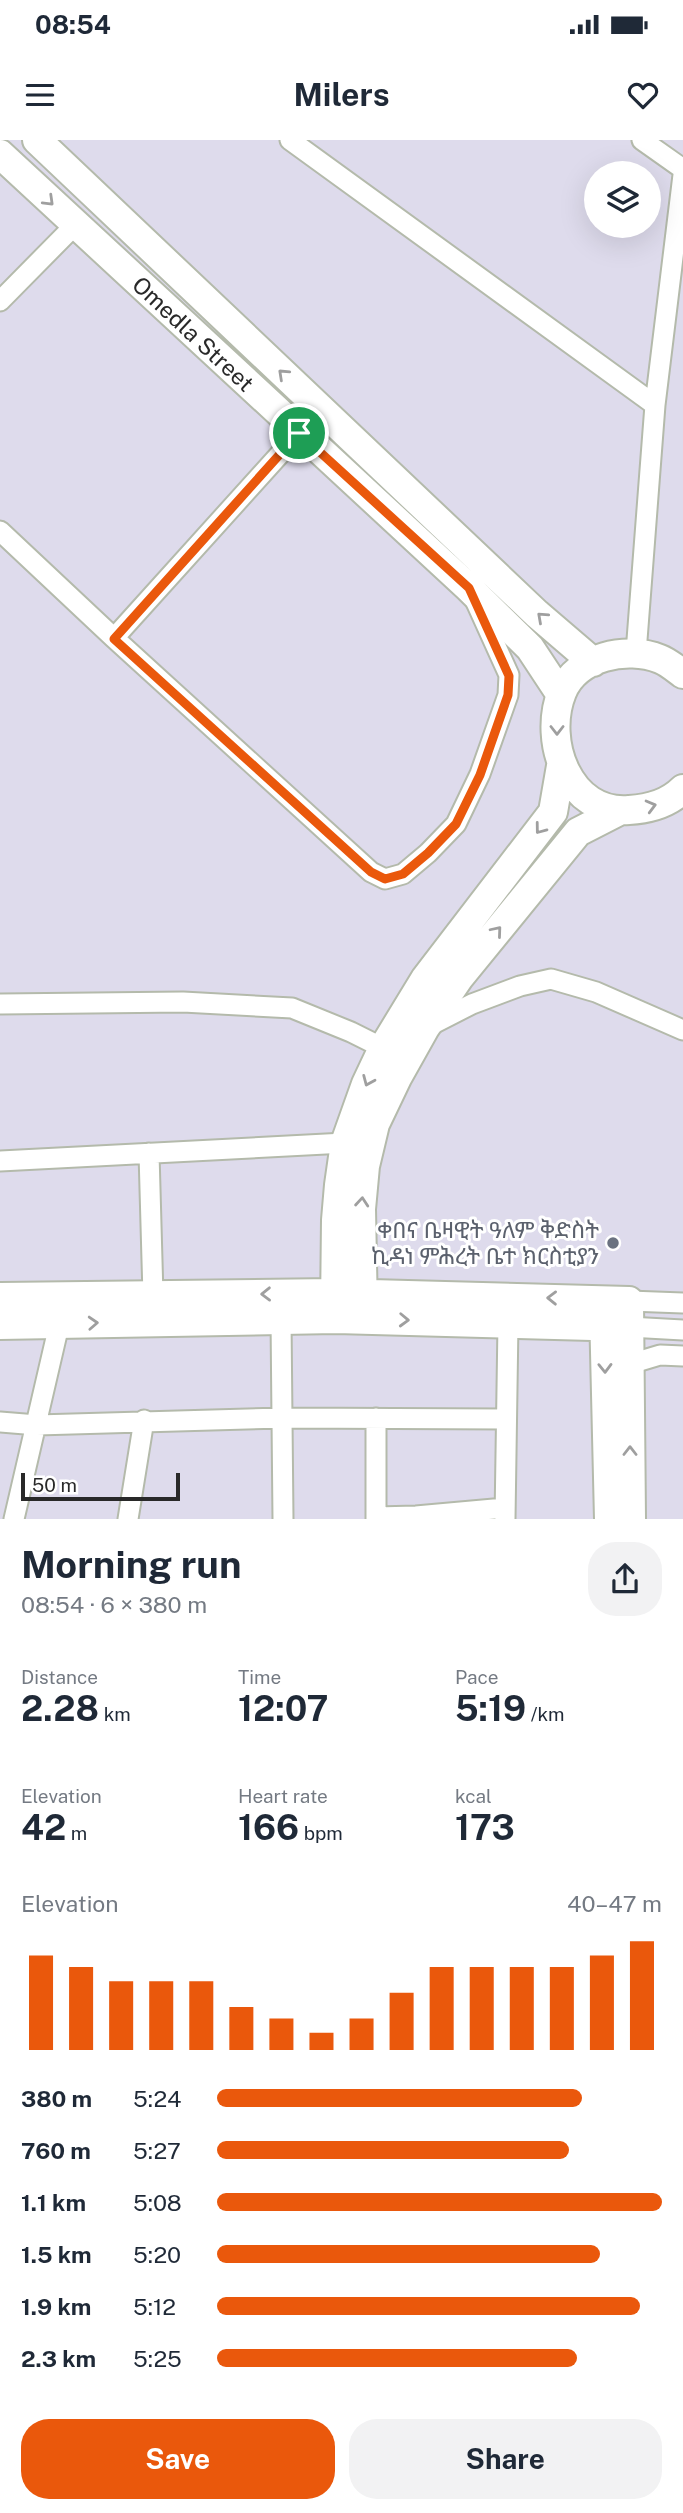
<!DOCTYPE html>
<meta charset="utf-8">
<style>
:root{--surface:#fff;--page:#f2f2f3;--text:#1f2937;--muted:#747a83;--accent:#ea580c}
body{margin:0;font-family:"Public Sans","Noto Sans Ethiopic",sans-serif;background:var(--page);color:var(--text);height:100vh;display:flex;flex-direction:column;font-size:26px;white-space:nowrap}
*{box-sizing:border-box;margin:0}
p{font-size:23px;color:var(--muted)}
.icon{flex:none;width:38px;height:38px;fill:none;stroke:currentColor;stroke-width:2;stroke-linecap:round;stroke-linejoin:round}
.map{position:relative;height:1379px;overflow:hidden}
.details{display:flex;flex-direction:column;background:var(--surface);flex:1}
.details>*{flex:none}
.controls{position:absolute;left:584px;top:21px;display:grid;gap:14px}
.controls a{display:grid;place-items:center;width:77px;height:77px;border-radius:50%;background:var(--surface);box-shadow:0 7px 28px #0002;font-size:35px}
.scale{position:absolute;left:21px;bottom:18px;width:159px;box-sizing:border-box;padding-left:7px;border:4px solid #292929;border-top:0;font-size:19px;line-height:24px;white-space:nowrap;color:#292929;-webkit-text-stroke:5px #fff;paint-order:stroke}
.pin{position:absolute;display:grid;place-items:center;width:60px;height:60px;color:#fff;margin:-30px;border:4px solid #fff;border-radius:50%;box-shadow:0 2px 7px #0007}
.round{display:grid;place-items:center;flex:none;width:74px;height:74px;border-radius:28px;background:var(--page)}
.headline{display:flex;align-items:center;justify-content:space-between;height:119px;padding:0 21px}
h1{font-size:38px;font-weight:700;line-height:52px}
.stats{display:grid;grid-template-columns:repeat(3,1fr);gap:10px;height:119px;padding:7px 21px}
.stats div{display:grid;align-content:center}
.stats b{font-size:35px;font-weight:700}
.stats small{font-size:19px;font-weight:400}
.stats p{font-size:19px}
.chart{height:196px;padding:14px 21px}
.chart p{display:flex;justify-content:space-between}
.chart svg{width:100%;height:126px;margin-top:7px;stroke:var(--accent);stroke-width:6}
.cta{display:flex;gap:14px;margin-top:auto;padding:14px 21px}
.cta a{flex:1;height:80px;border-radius:28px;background:var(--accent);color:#fff;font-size:28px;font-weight:700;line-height:80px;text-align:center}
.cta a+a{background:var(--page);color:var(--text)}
ul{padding:0 21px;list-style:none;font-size:23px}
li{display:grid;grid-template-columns:112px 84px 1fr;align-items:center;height:52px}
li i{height:18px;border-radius:9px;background:var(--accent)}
.status{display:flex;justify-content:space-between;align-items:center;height:49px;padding:0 35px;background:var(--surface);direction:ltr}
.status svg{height:19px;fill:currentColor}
header{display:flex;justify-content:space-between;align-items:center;height:91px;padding:0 21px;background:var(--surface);font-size:32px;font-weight:700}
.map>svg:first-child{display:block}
</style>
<div class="status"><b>08:54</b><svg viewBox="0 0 49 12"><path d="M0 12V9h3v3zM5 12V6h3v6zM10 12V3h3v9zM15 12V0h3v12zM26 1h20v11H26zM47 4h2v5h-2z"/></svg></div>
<header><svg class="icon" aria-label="menu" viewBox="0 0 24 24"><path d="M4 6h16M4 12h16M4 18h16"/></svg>Milers<svg class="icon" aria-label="heart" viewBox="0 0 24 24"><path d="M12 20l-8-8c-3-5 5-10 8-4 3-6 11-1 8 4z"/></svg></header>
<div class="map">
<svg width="683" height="1379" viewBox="0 0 683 1379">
<rect width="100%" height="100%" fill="#dedbec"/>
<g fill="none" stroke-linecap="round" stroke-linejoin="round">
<defs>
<path id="street" d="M290,0L655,265
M642,0L683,29
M0,161L75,85
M0,391L114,498L371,732L385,739L403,734L428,713L456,684L480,634L508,555L509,535L475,460
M114,498L299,293
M636,513L655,265L683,35
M1,864L183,862L292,868L351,892L383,908
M427,887L472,864L520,846L551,839L596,852L683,890
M149,1013L153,1156
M0,1021L345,1003
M629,1161L683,1163
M281,1179L283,1379
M629,1187L683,1190
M630,1224L660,1215L683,1216
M0,1282L37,1285L283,1278L505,1279
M376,1377L416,1376L505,1368
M14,1379L59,1185
M128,1379L144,1280
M376,1379V1278
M505,1379L508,1183"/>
<path id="secondary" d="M37,0L537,474L593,522
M0,14L469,448L530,508L561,555
M683,534C676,529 668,522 660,519C627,506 577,516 562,552C542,601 569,675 629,670C649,669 669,663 683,649
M0,1157L334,1153L629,1161L631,1379
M335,1169L336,1080L339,1045L345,1003L366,944L383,908L425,839L553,672L561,626
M604,1170L609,1379
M363,1173L361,1069L365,1026L375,984L397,938L425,888L459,838L578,692L619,671
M0,1185L336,1179L629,1187"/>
</defs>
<use href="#street" stroke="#b4baab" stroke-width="23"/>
<use href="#secondary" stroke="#b4baab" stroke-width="32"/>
<use href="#street" stroke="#fff" stroke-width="19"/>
<use href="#secondary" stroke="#fff" stroke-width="28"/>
</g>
<defs><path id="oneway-chevron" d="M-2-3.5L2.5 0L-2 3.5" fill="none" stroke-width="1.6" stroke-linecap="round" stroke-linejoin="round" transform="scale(1.75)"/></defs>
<g stroke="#9f9f9f">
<use href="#oneway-chevron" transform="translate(49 61) rotate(44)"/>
<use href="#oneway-chevron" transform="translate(283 234) rotate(-137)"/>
<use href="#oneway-chevron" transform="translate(542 477) rotate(-138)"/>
<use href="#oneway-chevron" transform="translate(557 590) rotate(90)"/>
<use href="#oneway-chevron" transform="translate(651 666) rotate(-15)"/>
<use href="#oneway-chevron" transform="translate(540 689) rotate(127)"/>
<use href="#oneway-chevron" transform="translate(497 791) rotate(-50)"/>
<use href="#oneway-chevron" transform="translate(368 941) rotate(113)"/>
<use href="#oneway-chevron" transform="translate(362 1062) rotate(-85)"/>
<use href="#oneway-chevron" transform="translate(266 1154) rotate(179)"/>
<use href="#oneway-chevron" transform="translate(552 1158) rotate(-179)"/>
<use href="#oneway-chevron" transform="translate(404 1180) rotate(2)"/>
<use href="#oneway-chevron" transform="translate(93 1183) rotate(-3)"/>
<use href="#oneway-chevron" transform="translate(605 1228) rotate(89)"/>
<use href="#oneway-chevron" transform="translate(630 1311) rotate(-90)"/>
</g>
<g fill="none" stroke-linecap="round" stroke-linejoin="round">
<defs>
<path id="route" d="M299,293L469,448L509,536L508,555L480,635L456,684L428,713L403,734L385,739L371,732L114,499Z"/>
</defs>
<use href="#route" stroke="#fff" stroke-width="14"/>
<use href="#route" stroke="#ea580c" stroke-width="9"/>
</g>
<circle fill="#6b7280" stroke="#fff" stroke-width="2.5" cx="613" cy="1103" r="7"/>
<g text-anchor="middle" stroke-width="6" stroke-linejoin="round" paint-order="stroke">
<g font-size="23" fill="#292929" stroke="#fff">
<text transform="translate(193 194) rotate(43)" y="8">Omedla Street</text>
</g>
<g font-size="23" fill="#5b616d" stroke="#fff" text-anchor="end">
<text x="599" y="1098">ቀበና ቤዛዊት ዓለም ቅድስት<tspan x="599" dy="26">ኪዳነ ምሕረት ቤተ ክርስቲያን</tspan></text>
</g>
</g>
</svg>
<div class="controls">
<a><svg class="icon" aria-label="layers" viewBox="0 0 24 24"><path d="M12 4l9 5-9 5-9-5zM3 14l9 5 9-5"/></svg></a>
</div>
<div class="scale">50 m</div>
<div class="pin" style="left:299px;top:293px;background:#1e9e55"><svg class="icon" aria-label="arrive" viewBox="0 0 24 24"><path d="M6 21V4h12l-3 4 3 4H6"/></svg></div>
</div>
<section class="details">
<div class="headline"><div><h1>Morning run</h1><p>08:54 · 6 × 380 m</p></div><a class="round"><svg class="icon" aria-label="share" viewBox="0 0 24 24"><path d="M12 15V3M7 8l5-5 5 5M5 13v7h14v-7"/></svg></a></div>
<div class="stats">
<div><p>Distance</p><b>2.28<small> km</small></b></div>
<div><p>Time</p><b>12:07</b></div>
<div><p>Pace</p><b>5:19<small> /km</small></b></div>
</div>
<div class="stats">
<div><p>Elevation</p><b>42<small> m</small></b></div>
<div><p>Heart rate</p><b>166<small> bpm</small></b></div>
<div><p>kcal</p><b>173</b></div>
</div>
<div class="chart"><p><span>Elevation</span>40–47 m</p>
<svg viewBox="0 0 160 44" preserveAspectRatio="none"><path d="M5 44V11M15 44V15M25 44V20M35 44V20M45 44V20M55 44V29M65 44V33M75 44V38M85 44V33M95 44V24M105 44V15M115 44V15M125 44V15M135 44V15M145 44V11M155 44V6"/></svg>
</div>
<ul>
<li><b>380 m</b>5:24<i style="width:82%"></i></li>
<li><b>760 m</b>5:27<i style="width:79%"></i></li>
<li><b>1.1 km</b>5:08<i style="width:100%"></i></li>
<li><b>1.5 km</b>5:20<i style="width:86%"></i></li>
<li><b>1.9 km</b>5:12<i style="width:95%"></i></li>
<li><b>2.3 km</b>5:25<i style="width:81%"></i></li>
</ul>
<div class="cta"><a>Save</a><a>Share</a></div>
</section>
